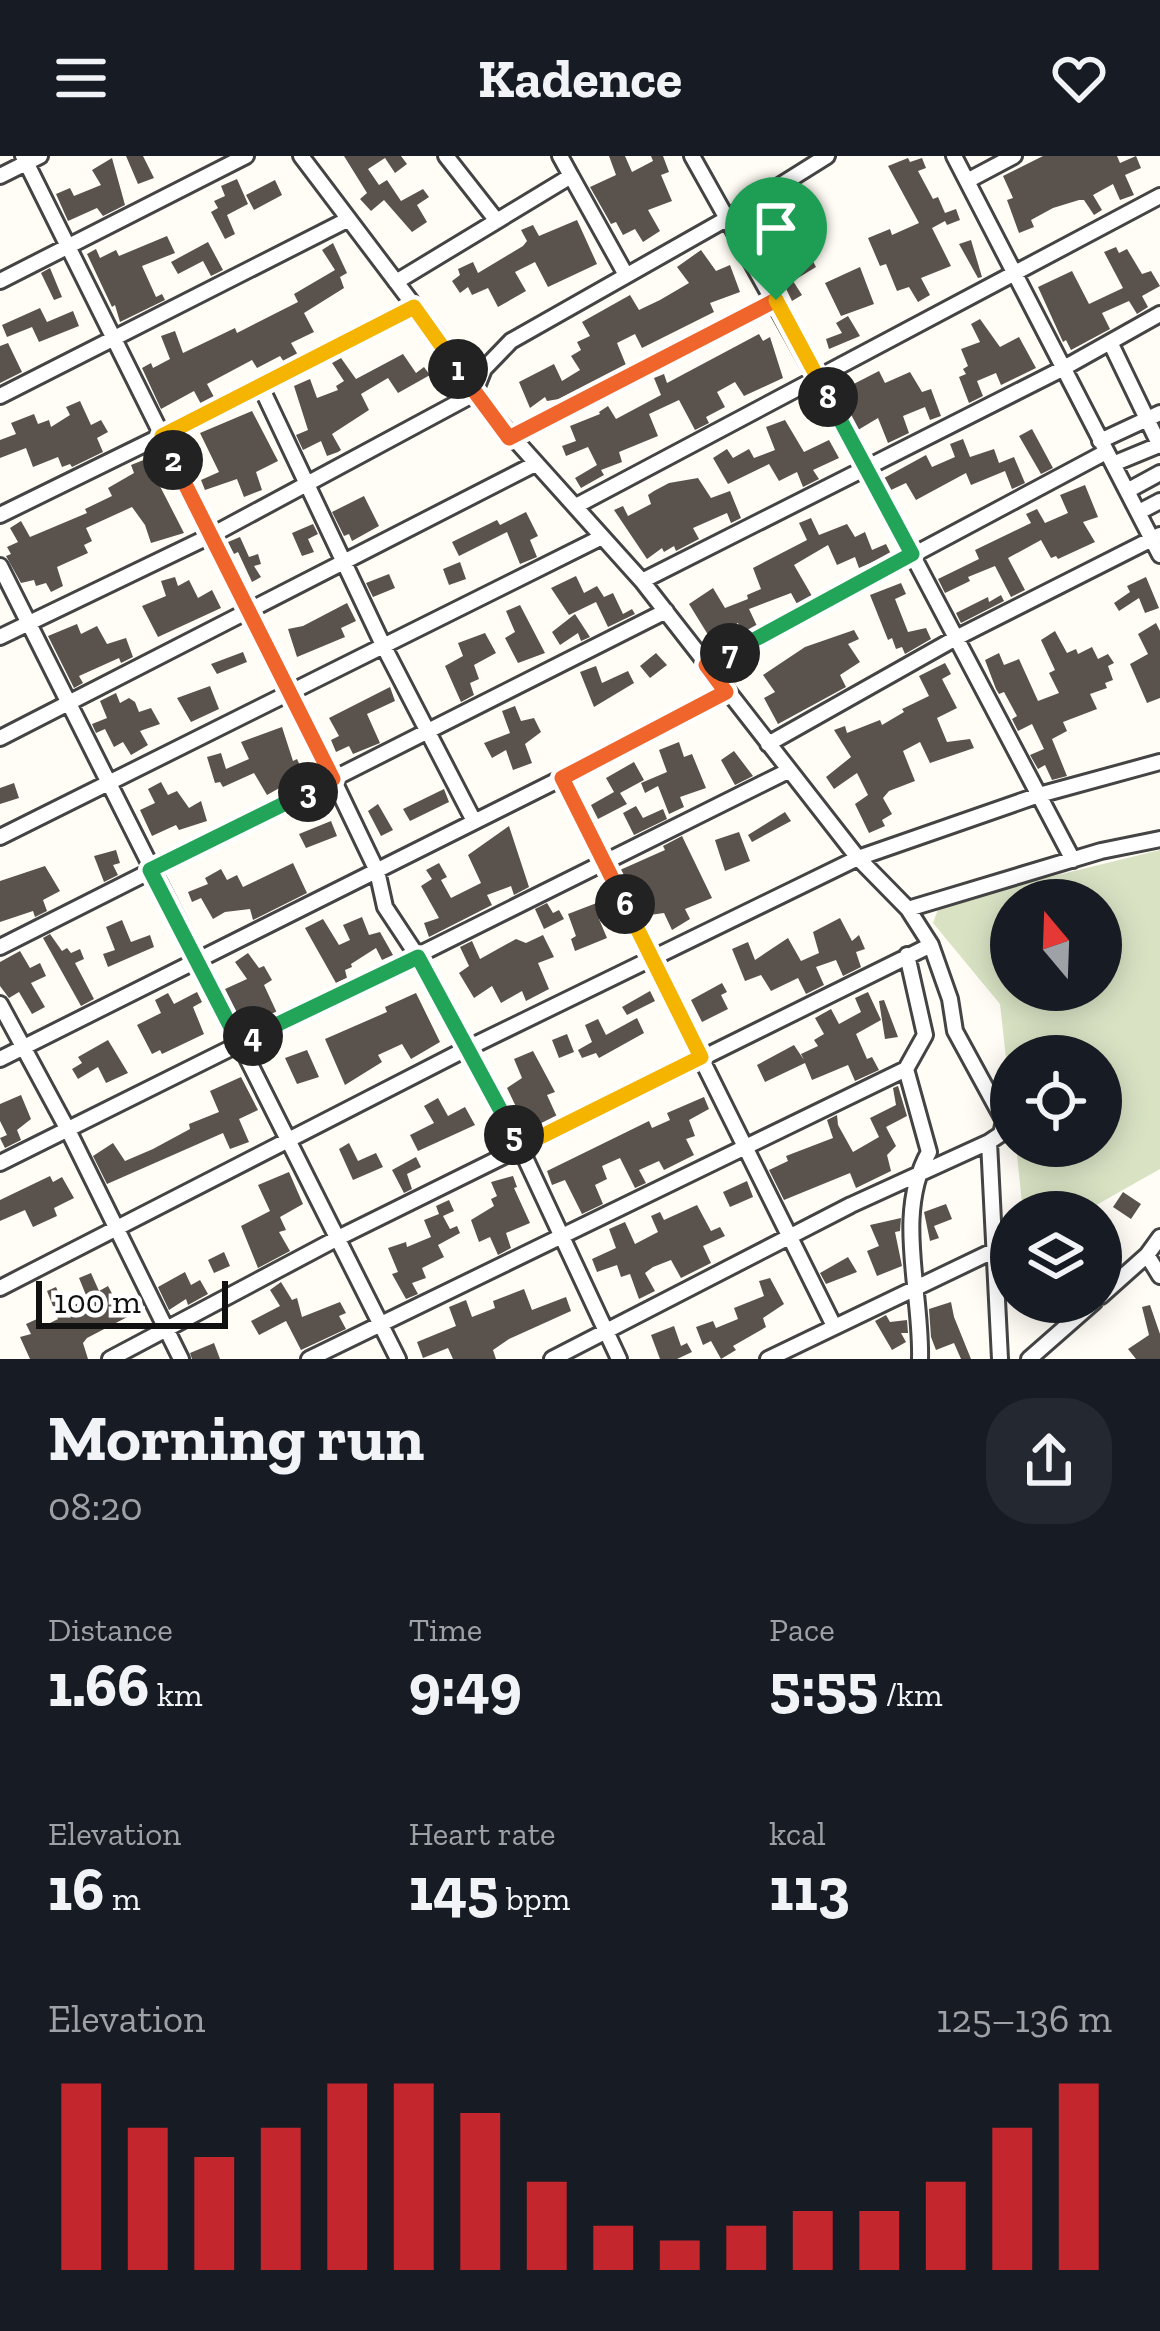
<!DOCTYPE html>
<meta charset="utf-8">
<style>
:root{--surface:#171b24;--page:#242831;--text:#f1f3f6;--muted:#9ea1a6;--accent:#c4262e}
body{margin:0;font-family:"Zilla Slab",serif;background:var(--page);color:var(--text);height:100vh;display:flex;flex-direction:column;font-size:45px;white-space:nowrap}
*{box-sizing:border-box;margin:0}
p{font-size:39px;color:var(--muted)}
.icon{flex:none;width:66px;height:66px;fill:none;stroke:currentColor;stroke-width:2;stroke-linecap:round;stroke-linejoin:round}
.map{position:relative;height:1203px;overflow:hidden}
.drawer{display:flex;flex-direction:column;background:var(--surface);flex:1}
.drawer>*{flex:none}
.needle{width:78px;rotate:341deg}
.buttons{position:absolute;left:990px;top:723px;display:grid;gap:24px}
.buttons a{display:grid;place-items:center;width:132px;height:132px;border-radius:50%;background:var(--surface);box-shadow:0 6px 30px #0003;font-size:60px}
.scale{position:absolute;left:36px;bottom:30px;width:192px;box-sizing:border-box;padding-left:12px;border:6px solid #111;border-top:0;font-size:33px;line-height:42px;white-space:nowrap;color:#111;-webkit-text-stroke:9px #fff;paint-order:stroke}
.pin{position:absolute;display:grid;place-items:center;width:102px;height:102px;color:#fff;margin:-123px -51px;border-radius:50% 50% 50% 0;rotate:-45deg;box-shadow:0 0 12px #0007}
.pin .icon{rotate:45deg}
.km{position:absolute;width:60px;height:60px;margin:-30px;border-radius:50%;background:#222;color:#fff;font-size:33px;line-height:60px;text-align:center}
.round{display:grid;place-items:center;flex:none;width:126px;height:126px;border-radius:48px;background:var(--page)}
.summary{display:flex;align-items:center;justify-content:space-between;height:204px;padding:0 48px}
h1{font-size:66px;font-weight:800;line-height:90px}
.metrics{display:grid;grid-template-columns:repeat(3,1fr);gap:18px;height:204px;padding:12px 48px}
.metrics div{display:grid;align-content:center}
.metrics b{font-size:60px;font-weight:800}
.metrics small{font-size:33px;font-weight:400}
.metrics p{font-size:33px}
.chart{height:336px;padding:24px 48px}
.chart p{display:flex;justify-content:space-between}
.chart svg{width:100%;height:216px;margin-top:12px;stroke:var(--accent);stroke-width:6}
header{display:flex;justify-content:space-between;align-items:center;height:156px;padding:0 48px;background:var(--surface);font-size:54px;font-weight:800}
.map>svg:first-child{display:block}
</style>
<header><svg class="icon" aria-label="menu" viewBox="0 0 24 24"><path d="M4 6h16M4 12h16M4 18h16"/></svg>Kadence<svg class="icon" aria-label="heart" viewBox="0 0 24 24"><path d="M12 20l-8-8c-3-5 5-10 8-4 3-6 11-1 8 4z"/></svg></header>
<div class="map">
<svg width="1160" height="1203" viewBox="0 0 1160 1203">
<rect width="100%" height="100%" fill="#fffdf5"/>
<path fill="#d9e3c4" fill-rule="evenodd" d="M1160,694V1013L1084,1056H1023L1016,990H1101V900H1011V947L1000,848L933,767L940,748ZM1011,744H1101V834H1011Z"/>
<path fill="#5a524d" d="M126,0H143L154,22L138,28Z
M344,0H401L407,8L395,17L385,2L368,13L379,29L387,24L401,45L423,33L429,41L417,49L427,66L412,76L384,44L371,55L360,43L367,37Z
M609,0H625L632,16L653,5L651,0H663L669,16L661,19L672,45L648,54L660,75L643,86L635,73L623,79L616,66L611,68L590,31L616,19Z
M1043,0H1117L1120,7L1136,0L1141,12L1125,19L1134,39L1120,44L1113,28L1093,39L1102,54L1094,59L1084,44H1079L1053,52L1031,64L1034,71L1019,77L1007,44L1013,42L1003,20Z
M112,2L125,49L103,60L97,52L68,65L56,38L70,32L74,40L101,29L92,14Z
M908,2L910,6L922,2L926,12L918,15L933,43L938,41L945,57L956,53L960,64L947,69L945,65L932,72L951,110L921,122L930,139L918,146L909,131L897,135L886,108L880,110L868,82L890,73L892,79L919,67L888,10Z
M237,23L248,48L227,59L235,78L225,83L211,56L218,52L214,45L225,40L221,30Z
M275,24L282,39L254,54L246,39Z
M577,64L597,108L548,131L535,106L515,116L526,135L498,151L488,132L472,139L468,131L460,137L452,125L460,119L458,113L473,106L478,117L523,90L527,85L521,74L533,69L539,80Z
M167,80L175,97L142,110L156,141L162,138L165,144L120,166L115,149L112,151L87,98L96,93L100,102L116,94L119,100Z
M971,84L982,121L978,122L959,88Z
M208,86L223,114L211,120L203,105L178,118L171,106Z
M803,86L816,111L793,125L802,139L792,145L774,108L779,105L777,100Z
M333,87L347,117L340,121L344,132L304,157L314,176L291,187L298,199L284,206L280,200L257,212L252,204L207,228L214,241L201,248L194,235L161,253L142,212L151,207L153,212L170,203L161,180L175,175L183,197L235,172L237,177L298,146L294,138L335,114L322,94Z
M1116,91L1119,97L1127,93L1142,118L1151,115L1160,130L1142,140L1148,151L1137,158L1129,145L1102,157L1110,173L1071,194L1066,184L1063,186L1038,131L1072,115L1089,148L1123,132L1104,96Z
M701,94L716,115L730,109L740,136L710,147L714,156L642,192L635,178L617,187L626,209L559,243L547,245L545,241L530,252L519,226L554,208L562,225L580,214L571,200L581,194L577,186L590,180L582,166L630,139L639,154L660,144L689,127L677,111Z
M860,111L874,148L841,160L825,127Z
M50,112L62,141L54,144L41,117Z
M40,152L47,166L73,155L79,170L39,186L32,171L7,181L2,169Z
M848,160L860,180L829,193L826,183L842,177L836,167Z
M980,163L1000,191L1019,181L1036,212L1001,229L996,217L977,225L983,240L969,247L959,221L966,218L963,213L968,210L961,193L980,186L971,168Z
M759,178L763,185L770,181L783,222L744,240L735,226L717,236L725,251L706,261L709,267L695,274L679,244L649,258L658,280L619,296L622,306L601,314L604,319L581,332L575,322L597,309L588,291L566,300L562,290L576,285L570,270L600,258L599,256L608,250L616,263L661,239L654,222L664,218L667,227Z
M8,187L22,216L0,227V190Z
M403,198L416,217L424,211L430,219L398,237L388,222L361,238L369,254L332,278L341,294L338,296L327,300L321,285L303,294L296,279L308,274L294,230L310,223L317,242L338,234L336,230L344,225L332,207L341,202L356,223Z
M879,215L885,227L910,216L922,236L931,233L941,260L930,264L925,251L903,260L909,277L888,287L878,262L858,274L838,236Z
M80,245L91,269L101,264L108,276L97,282L103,296L72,311L70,308L62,311L58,301L33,311L26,292L0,302V284L16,278L11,267L34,258L38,268L49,264L51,271L70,259L66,251Z
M252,255L278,305L256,316L262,334L244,341L237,323L205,334L201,324L219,316L200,277Z
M785,264L804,296L829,284L839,302L813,314L819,323L803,331L797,316L779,325L769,308L728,328L713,302L727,293L733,302L749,293L754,302L775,294L766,271Z
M1032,273L1053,312L1041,318L1019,280Z
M963,283L970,301L994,293L999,307L1014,301L1025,327L1012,333L1005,315L971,329L966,317L916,344L906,327L891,334L884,322L926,299L932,311L955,301L950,288Z
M146,303L184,377L151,387L145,369L132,351L86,372L92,385L84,389L88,397L57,411L63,430L51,436L46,427L36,430L34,424L21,427L6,400L11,398L7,391L18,386L10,372L21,365L30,381L87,357L85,353L112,340L108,332L134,317L131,309Z
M698,322L711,342L730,335L741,362L731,367L727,357L693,372L699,383L676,395L674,390L664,396L662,392L647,403L614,354L623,350L628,360L651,348L648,339L654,335L669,327Z
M1085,329L1098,361L1083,366L1095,386L1058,403L1056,400L1051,402L1041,384L1008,402L1025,434L1011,441L995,410L968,421L970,425L945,437L938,423L979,403L975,394L1031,367L1026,358L1037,353L1045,367L1068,357L1060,339Z
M364,340L379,370L352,385L349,378L344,380L332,356Z
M526,356L538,380L530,384L537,401L520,408L507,376L459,400L452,386L497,364L500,369Z
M811,362L819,379L847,368L855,381L865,376L872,394L886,388L891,398L859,412L855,401L837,409L828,389L794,409L812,440L797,448L791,437L749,453L757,470L742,477L738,467L710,482L689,448L713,432L725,452L748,443L747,439L761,433L753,412L807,384L799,367Z
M313,368L318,378L308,383L314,396L302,400L292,377Z
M240,381L249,401L258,398L261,408L254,410L261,421L252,426L238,396L234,398L228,386Z
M460,406L466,423L449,429L443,413Z
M389,418L395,432L373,441L366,427Z
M576,420L584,437L597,430L604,441L613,437L623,458L632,453L635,458L608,471L596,446L569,459L551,432Z
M175,421L178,430L189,424L198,442L212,434L221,452L158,481L142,450L166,440L161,425Z
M1146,421L1159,452L1145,457L1139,442L1119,455L1114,447L1130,436L1127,430Z
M901,427L906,438L895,443L908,476L926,472L931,483L905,498L902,491L896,493L892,482L888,484L870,439Z
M1001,439L1004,445L961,467L956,457L988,441L989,446Z
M347,447L356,465L341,472L345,481L297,501L288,473L303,470Z
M520,449L545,497L518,507L505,482L515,476L506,455Z
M575,458L590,481L581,485L578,477L560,489L552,476Z
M1156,467L1160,475V542L1147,547L1130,508L1148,498L1138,478Z
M77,468L81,478L97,470L107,488L126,482L133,501L121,507L119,502L79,520L83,527L74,532L48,480Z
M854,474L859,483L848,488L860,506L840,519L846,531L778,568L764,542L775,536L763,519L805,491Z
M1055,475L1067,497L1076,493L1078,498L1092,491L1098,503L1108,498L1114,507L1108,510L1113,524L1105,527L1107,532L1090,538L1097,553L1063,566L1067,575L1052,583L1067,620L1052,624L1045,609L1038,613L1030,599L1044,593L1032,568L1018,575L1012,563L1017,560L1004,536L999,538L996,533L985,504L999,497L1004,509L1019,503L1038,545L1059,537L1049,517L1055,514L1041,484Z
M485,477L496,497L474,509L479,523L470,527L474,539L461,546L445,510L463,500L458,487Z
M243,496L247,506L217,518L211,508Z
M656,497L667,509L650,522L640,510Z
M945,507L951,518L942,523L957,552L937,562L947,586L970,583L974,592L930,607L920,586L903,595L915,625L889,635L883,642L892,658L882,664L885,670L869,677L855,648L868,639L857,617L834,633L826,621L851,601L834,574L845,570L847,577L880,564L882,569L904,556L902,553L929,540L919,520Z
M596,510L602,527L628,515L634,527L594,551L580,516Z
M210,530L219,553L191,566L177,542Z
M390,531L395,545L367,558L380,587L353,598L349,590L336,596L331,584L339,580L329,562Z
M116,537L120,547L129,542L135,546L139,556L151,552L160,568L140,575L148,589L131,599L123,586L114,591L105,573L96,577L92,568L107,562L100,545Z
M515,550L521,565L534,562L541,576L525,588L532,607L513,614L506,594L492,602L484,587L510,577L502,555Z
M282,571L293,605L297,603L303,616L281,626L283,630L267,639L254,617L223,631L220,626L215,627L207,601L221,597L226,613L249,603L241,586Z
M679,586L684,601L692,598L706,632L680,641L684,651L669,658L658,630L645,637L641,627L667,616L659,594Z
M734,595L753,620L735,629L721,604Z
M634,606L644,624L620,637L627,648L598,663L591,649L614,636L606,622Z
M161,626L168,639L177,635L189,652L201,645L207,665L179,674L176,669L152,680L140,654L155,647L148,633Z
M14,627L19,642L0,648V632Z
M444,633L449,646L410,665L403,653Z
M378,648L393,674L381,680L368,655Z
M636,650L643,662L663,653L667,663L634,679L623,657Z
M785,656L791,665L752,686L748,679Z
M331,665L337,680L306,692L299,678Z
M509,670L529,731L514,739L511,730L487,739L492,749L429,781L424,767L439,762L421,730L432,723L426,714L439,707L447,721L441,724L451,742L481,727L468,699Z
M739,676L750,705L725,715L715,684Z
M682,680L712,742L685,753L690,763L672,774L664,757L643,760L620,714L665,694L663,690Z
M116,694L120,707L113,709L118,719L104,726L94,700Z
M293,707L307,737L253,764L250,753L225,756L213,763L201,742L192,746L188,736L208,728L205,722L221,713L227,724L237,719L243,731Z
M45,710L60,735L43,744L47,755L35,761L33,755L0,766V725Z
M607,743L613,756L599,763L607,782L575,795L571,783L576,780L568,758Z
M547,747L553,757L559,754L564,763L544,773L535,753Z
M362,761L369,779L380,776L393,799L382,804L376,792L351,808L352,811L345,814L347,822L336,827L305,772L323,763L339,789L350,784L343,769Z
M840,762L852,785L859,779L865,793L856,796L861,811L843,820L836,804L816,811L824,829L806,838L798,822L771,835L761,819L745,825L732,793L748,786L755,804L788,782L801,805L819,797L813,776Z
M122,764L131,786L150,779L154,791L108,811L103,798L115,794L106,771Z
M50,778L62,795L67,792L71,797L80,793L84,803L75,807L94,843L81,850L43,782Z
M543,779L554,801L538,807L549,833L526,845L522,835L501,847L492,830L474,842L459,817L469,810L460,791L472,785L480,803L516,783L526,787Z
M20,795L30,812L40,807L46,820L31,827L45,851L32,858L19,836L9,842L0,830V806Z
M248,797L259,812L264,810L272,824L264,829L277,857L245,873L225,833L247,823L235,806Z
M722,827L727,836L721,839L728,853L702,866L691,844Z
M650,835L655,845L627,859L622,851Z
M197,836L202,846L193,851L204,878L162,898L160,894L152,898L137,869L161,857L155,844L168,837L174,848Z
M868,836L881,864L856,878L867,903L872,901L879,914L855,925L848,909L812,924L805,907L765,926L757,909L794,889L804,904L801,898L818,890L814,884L824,878L815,862L831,853L839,868L861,856L855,842Z
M416,837L440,886L411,903L402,888L378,899L382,906L345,929L325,883L387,856L385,851Z
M884,844L898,881L885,883L879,845Z
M637,862L644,877L599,902L596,897L582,902L578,894L592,886L585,869L598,863L606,879Z
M567,878L574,896L559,902L552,884Z
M108,884L128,917L106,927L98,911L78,923L72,913L82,907L78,901Z
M307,894L319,921L297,928L285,902Z
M533,895L555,936L547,939L557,961L528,976L507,932L522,922L514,903Z
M241,921L258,954L239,963L249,986L230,993L223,977L107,1028L93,1000L113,987L125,1005L153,993L190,973L189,968L219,956L210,935Z
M898,930L907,960L886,971L896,990L887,999L891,1015L856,1032L850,1017L784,1044L769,1014L788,1005L786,1000L833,982L827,964L837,959L838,969L853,996L879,981L870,962L896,949L893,932Z
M21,939L31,963L17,974L21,984L5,992L0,982L7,979L0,965V948Z
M704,941L709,953L689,964L695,980L686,983L694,999L664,1014L659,1005L639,1014L646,1027L635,1032L620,1002L602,1010L607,1023L595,1029L603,1048L582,1058L565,1024L552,1029L547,1015L649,965L652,972L670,964L667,957Z
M438,942L448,960L465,951L475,969L418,995L410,979L434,967L424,950Z
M349,987L358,1005L376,997L383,1011L353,1024L339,993Z
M416,1001L421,1011L407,1018L412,1033L404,1037L392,1014Z
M289,1016L303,1048L280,1061L286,1074L279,1076L290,1095L258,1112L241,1070L270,1055L258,1029Z
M50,1020L53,1026L62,1021L74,1042L54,1052L57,1060L33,1071L25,1054L0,1065V1044Z
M513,1020L517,1031L514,1032L530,1067L506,1077L511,1092L498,1099L490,1081L479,1086L471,1064L494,1050L491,1043L497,1040L491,1026Z
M747,1025L753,1041L730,1051L723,1036Z
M1123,1036L1141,1048L1131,1063L1113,1051Z
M449,1044L454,1055L443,1060L450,1073L457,1070L460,1077L438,1089L444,1101L422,1112L426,1122L412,1127L418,1138L406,1143L392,1118L398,1116L388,1092L406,1086L407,1091L431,1081L424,1064L439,1058L436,1050Z
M946,1048L952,1063L934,1070L939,1082L930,1085L924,1056Z
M697,1049L711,1075L720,1071L725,1080L703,1090L711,1107L681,1122L671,1104L653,1111L645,1117L655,1135L639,1143L630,1118L621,1121L617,1109L597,1116L592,1103L616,1092L609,1073L625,1066L635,1088L658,1076L651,1060L660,1056L664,1064Z
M901,1062L900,1075L895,1076L902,1110L877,1120L867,1095L879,1090L870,1069Z
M224,1096L230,1110L214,1117L208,1104Z
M848,1101L857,1116L826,1128L820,1117Z
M185,1116L191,1129L200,1124L208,1138L188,1149L186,1143L169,1154L158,1131Z
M91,1117L99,1135L108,1130L119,1151L129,1146L135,1157L87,1182L83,1187L88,1203H30L20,1181L31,1178L26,1168L37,1163L40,1172L58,1163L47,1135L56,1131L65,1152L88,1144L79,1122Z
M770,1122L784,1148L763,1162L766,1171L733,1190L736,1194L721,1203L711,1185L703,1189L696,1171L713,1165L716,1172L738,1163L734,1152L764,1140L759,1125Z
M281,1126L292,1144L297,1142L302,1161L340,1146L346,1157L339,1160L346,1173L301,1194L286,1165L259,1179L251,1165L280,1150L270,1134Z
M524,1133L532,1154L566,1141L571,1155L509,1183L493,1194L496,1203H453L448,1192L423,1202L417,1186L456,1170L449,1151L466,1144L472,1161L495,1152L493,1145Z
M951,1146L954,1161L971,1203H961L954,1187L936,1194L931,1181L929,1153Z
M1150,1149L1160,1178V1203H1136L1128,1193L1149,1179L1142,1151Z
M886,1159L890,1166L907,1164L908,1177H901L906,1186L892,1194L875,1165Z
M674,1170L681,1190L687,1187L692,1196L677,1203H660L651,1179Z
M214,1187L220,1203H192L190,1197Z"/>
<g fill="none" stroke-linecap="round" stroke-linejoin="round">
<defs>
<path id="minor" d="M23,0L333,623L377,715L385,751L418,801L520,991L619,1203
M446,0L497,65
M560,0L571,20
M692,0L866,311L1073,704
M954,0L1160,399
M0,20L40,0
M967,25L1014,0
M0,125L246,0
M396,126L571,20L626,119
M1110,186L1160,290
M261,231L384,491L474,665
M0,240L347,64
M509,282L776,144
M1100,285L1160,257
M1113,308L1159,289
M1127,335L1160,317
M576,350L1160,40
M1139,356L1160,345
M0,359L261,231L414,151
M0,410L398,1203
M642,425L1062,213L1160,158
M0,481L210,380L474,238L484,213L511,185L728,62L827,0
M707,509L1106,296
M0,582L535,308
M768,588L956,482L1160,379
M562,622L834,1170
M0,681L602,381
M908,753L1101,695L1160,683
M931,789L950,843L955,875L1004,965L1001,978L989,986L1000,1203
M0,791L666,455
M0,848L68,974L181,1203
M0,903L562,622L726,536
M906,913L929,996C894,1058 922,1135 920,1203
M0,1007L788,615
M1147,1099L1160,1120
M0,1132L466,893L858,702L1039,639L1160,606
M1101,1140L1147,1099L1160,1081
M110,1203L336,1083L931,789L908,753L858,702L642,425L474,238L434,176L301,0
M309,1203L906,913L925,879L907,799
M552,1203L851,1049L989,986
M768,1203L995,1094
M1029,1203L1094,1146"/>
</defs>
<use href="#minor" stroke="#444" stroke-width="20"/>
<use href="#minor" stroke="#fff" stroke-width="14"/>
</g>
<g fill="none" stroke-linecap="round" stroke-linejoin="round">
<defs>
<path id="split-1" d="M458,213L509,282L776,144"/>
<path id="split-2" d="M173,304L162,280L414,151L458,213"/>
<path id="split-3" d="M173,304L333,623L308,636"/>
<path id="split-4" d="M253,880L239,887L150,714L308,636"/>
<path id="split-5" d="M253,880L418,801L514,979"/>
<path id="split-6" d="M514,979L520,991L701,901L625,748"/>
<path id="split-7" d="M625,748L562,622L726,536L706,509L730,497"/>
<path id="split-8" d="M730,497L912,398L828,241"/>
<path id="split-9" d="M776,144L828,241"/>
</defs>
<use href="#split-1" stroke="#fff" stroke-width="24"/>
<use href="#split-2" stroke="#fff" stroke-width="24"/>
<use href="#split-3" stroke="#fff" stroke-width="24"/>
<use href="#split-4" stroke="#fff" stroke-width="24"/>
<use href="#split-5" stroke="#fff" stroke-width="24"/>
<use href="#split-6" stroke="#fff" stroke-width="24"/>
<use href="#split-7" stroke="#fff" stroke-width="24"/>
<use href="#split-8" stroke="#fff" stroke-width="24"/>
<use href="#split-9" stroke="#fff" stroke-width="24"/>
<use href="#split-1" stroke="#f0652b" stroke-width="15"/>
<use href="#split-2" stroke="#f5b400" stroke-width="15"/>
<use href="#split-3" stroke="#f0652b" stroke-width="15"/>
<use href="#split-4" stroke="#22a559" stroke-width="15"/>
<use href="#split-5" stroke="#22a559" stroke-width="15"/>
<use href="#split-6" stroke="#f5b400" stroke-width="15"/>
<use href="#split-7" stroke="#f0652b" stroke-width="15"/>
<use href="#split-8" stroke="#22a559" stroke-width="15"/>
<use href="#split-9" stroke="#f5b400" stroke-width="15"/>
</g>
</svg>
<div class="buttons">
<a><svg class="needle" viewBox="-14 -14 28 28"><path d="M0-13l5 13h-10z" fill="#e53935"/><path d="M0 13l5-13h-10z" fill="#9ea1a6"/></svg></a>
<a><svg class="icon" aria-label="locate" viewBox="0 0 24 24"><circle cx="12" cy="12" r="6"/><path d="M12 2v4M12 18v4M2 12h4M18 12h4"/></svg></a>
<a><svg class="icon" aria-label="layers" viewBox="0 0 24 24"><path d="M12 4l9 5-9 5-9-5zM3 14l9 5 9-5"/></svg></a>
</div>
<div class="scale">100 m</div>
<div class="pin" style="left:776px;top:144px;background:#1e9e55"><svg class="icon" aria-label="arrive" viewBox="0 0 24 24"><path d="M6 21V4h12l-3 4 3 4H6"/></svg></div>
<b class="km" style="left:458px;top:213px">1</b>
<b class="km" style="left:173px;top:304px">2</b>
<b class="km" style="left:308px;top:636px">3</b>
<b class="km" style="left:253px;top:880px">4</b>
<b class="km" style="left:514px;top:979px">5</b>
<b class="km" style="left:625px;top:748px">6</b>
<b class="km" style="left:730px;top:497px">7</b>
<b class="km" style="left:828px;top:241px">8</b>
</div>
<section class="drawer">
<div class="summary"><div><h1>Morning run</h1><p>08:20</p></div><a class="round"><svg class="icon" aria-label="share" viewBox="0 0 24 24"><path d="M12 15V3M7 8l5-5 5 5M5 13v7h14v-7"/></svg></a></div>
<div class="metrics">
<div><p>Distance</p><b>1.66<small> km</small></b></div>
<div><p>Time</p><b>9:49</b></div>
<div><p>Pace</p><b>5:55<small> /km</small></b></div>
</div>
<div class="metrics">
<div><p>Elevation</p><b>16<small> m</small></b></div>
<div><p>Heart rate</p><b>145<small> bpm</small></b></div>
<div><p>kcal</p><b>113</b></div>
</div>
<div class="chart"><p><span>Elevation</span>125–136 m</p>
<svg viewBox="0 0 160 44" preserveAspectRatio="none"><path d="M5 44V6M15 44V15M25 44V21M35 44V15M45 44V6M55 44V6M65 44V12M75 44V26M85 44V35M95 44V38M105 44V35M115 44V32M125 44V32M135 44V26M145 44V15M155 44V6"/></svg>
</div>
</section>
